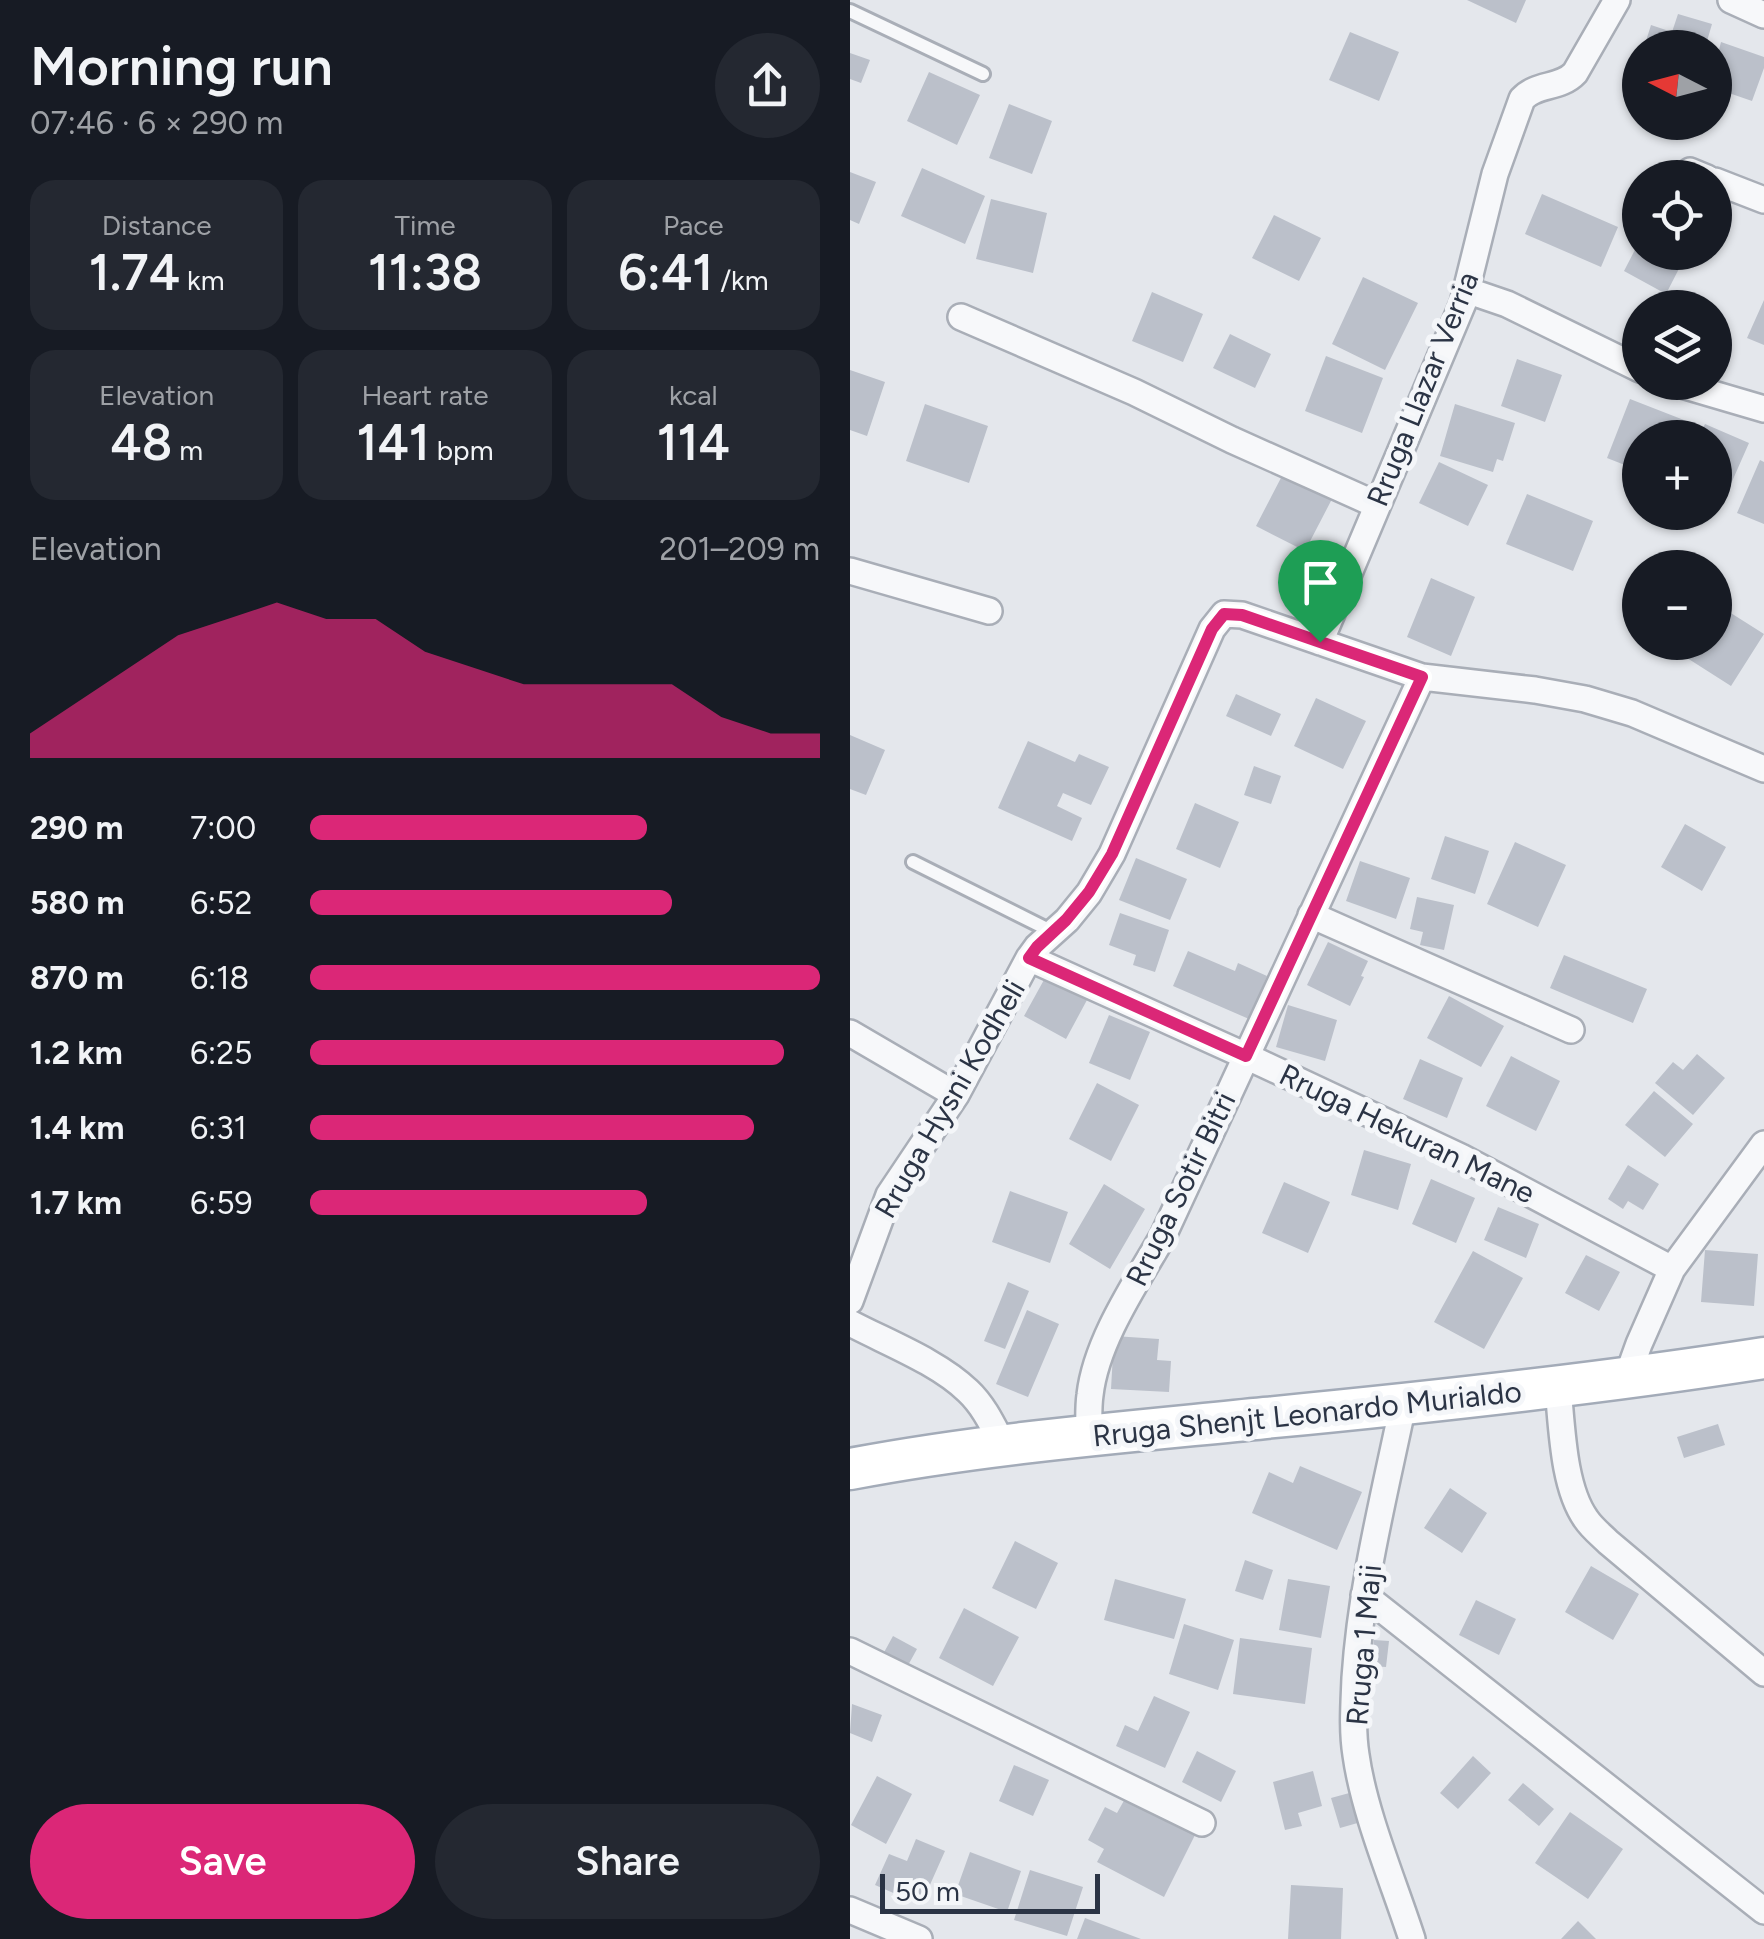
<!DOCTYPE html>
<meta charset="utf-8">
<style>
:root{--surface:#171b24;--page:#242831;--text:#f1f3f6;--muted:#9ea1a6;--accent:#db2777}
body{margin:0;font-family:Figtree,sans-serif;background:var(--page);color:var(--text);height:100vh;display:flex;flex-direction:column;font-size:38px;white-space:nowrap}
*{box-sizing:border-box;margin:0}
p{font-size:32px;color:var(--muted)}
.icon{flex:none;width:55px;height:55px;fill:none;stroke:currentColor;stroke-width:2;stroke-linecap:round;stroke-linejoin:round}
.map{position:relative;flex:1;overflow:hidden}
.panel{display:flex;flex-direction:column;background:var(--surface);width:850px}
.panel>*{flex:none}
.needle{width:65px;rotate:276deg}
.fabs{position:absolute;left:772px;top:30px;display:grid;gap:20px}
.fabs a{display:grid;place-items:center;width:110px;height:110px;border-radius:50%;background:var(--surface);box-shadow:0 2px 8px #0004;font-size:50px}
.scale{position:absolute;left:30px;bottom:25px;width:220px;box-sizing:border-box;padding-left:10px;border:5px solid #2b3445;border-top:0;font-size:28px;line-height:35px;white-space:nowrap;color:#2b3445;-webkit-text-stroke:8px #f4f6f9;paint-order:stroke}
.pin{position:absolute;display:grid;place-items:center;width:85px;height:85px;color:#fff;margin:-102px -42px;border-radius:50% 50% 50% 0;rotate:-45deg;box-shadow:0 0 10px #0007}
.pin .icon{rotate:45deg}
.round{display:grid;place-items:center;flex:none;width:105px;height:105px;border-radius:52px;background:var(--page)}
.summary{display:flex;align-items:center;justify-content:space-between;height:170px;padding:0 30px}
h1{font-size:55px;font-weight:600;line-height:75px}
.stats{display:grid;grid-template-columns:repeat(3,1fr);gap:15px;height:170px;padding:10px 30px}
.stats div{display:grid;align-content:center;border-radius:25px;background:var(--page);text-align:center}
.stats b{font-size:50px;font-weight:600}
.stats small{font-size:28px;font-weight:400}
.stats p{font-size:28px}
.chart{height:280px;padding:20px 30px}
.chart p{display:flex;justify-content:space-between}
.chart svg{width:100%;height:180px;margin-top:10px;fill:var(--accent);opacity:.7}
.cta{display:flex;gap:20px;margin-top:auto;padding:20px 30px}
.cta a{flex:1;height:115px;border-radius:60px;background:var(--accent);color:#fff;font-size:40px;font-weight:600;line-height:115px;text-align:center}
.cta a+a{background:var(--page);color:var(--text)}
ul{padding:0 30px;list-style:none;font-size:32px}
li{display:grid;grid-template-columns:160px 120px 1fr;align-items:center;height:75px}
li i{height:25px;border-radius:12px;background:var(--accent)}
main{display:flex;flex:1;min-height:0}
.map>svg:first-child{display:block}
</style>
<main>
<section class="panel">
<div class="summary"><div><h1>Morning run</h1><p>07:46 · 6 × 290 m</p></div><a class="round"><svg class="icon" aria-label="share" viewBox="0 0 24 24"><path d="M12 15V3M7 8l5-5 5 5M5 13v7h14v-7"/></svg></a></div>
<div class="stats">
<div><p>Distance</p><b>1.74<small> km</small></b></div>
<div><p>Time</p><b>11:38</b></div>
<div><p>Pace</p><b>6:41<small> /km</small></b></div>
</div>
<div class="stats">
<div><p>Elevation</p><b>48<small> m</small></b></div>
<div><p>Heart rate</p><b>141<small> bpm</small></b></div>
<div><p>kcal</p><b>114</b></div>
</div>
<div class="chart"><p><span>Elevation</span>201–209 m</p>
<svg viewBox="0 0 160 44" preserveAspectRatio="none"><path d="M0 44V38L10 30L20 22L30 14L40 10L50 6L60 10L70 10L80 18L90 22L100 26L110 26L120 26L130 26L140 34L150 38L160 38V44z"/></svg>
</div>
<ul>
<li><b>290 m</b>7:00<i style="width:66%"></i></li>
<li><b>580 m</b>6:52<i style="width:71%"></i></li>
<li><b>870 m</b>6:18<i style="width:100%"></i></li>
<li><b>1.2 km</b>6:25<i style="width:93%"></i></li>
<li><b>1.4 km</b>6:31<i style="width:87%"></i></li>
<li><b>1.7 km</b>6:59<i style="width:66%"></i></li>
</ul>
<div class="cta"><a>Save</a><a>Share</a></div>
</section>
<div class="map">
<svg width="914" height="1939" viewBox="0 0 914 1939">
<rect width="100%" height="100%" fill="#e4e7ec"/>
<path fill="#bbc0ca" d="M617,0H676L666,23Z
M828,14L862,24L855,48H807L795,44L801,25L822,32Z
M500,32L549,52L529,101L479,80Z
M871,42L914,57V68L902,101L873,91L880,72L865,66Z
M0,53L20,60L11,83L0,79Z
M79,72L130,95L107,145L57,121Z
M159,104L202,121L182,174L139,158Z
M72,168L135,196L115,244L51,216Z
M0,172L26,182L9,224L0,220Z
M692,194L768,227L751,267L675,234Z
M141,199L197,213L183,273L126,259Z
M424,215L471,238L449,281L402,258Z
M790,240V252H828L835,257L816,294L774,271Z
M513,277L568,303L535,370L482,344Z
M302,292L353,314L333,362L282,341Z
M914,300V345L897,338Z
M380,334L421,354L405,388L363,368Z
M476,356L533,378L512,433L455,411Z
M667,359L712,375L695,422L651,406Z
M0,370L35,382L17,436L0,430Z
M780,399L839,422L833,438H790V471L757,458Z
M75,404L138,426L119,483L56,461Z
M605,404L665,423L653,461L647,459L643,472L590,456Z
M855,424L899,443L876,495L865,490V438H848Z
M910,460L914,462V524L887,513Z
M589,462L638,485L618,526L569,503Z
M433,474L482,499L455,551L406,526Z
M677,494L743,521L723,571L656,544Z
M581,578L625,597L601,656L557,637Z
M865,603L914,634L881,686L812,642H865Z
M386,694L431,714L421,736L376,716Z
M466,698L516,721L493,769L444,746Z
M0,735L35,750L16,795L0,789Z
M178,741L225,762L229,754L259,767L241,805L213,793L207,806L232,818L222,841L148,808Z
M404,766L431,776L421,804L394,795Z
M345,803L389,822L370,868L326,849Z
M835,824L876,847L852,891L811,867Z
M595,836L639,851L625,894L581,879Z
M665,842L716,865L688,927L637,904Z
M286,858L337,879L320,920L269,900Z
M510,861L560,878L546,919L496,901Z
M567,897L604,905L594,950L570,945L573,932L560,929Z
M270,913L319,930L305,972L283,965L286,955L259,945Z
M478,942L518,961L511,976L514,977L500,1006L457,985Z
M338,951L385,971L388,963L417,976L399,1019L323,986Z
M714,955L797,989L783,1023L700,988Z
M195,978L237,1000L216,1039L174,1016Z
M599,996L654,1026L631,1067L577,1038Z
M438,1005L487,1020L475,1061L426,1047Z
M259,1015L300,1032L280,1080L239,1063Z
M847,1054L875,1078L843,1115L805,1083L823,1062L833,1070Z
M661,1056L710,1081L686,1131L636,1106Z
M570,1059L613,1078L597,1118L553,1099Z
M247,1083L289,1105L261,1161L219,1139Z
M804,1091L843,1124L815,1157L775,1125Z
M514,1150L561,1164L548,1210L501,1195Z
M778,1165L809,1184L793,1210L778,1201L773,1209L758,1199Z
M581,1179L625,1198L606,1243L562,1224Z
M434,1182L480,1202L458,1253L412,1233Z
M254,1184L295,1209L260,1269L219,1244Z
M160,1191L218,1212L200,1263L142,1242Z
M648,1207L689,1224L676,1258L634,1240Z
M855,1250L908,1254L904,1306L851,1302Z
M623,1251L673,1278L634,1349L584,1322Z
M736,1255L770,1272L749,1311L715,1293Z
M158,1282L179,1291L155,1349L134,1341Z
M177,1310L209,1324L178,1397L146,1384Z
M264,1336L309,1339L307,1360L321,1361L319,1392L261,1389Z
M868,1424L875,1445L834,1458L827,1437Z
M450,1466L512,1492L487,1550L402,1513L419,1472L443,1483Z
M600,1488L637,1513L612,1553L574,1528Z
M165,1541L208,1563L186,1609L142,1588Z
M395,1560L423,1570L413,1600L385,1591Z
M741,1566L789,1594L763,1640L715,1612Z
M265,1579L336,1599L324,1639L254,1620Z
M438,1579L480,1586L471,1638L429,1630Z
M626,1600L666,1619L649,1655L609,1635Z
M114,1608L169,1637L143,1686L89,1658Z
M334,1624L384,1640L368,1690L319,1674Z
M43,1636L67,1649L56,1669L32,1656Z
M390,1638L462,1648L455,1704L383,1694Z
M524,1640L539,1641L536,1667L521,1666Z
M304,1696L340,1712L315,1768L266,1746L275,1725L288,1731Z
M2,1704L32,1715L22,1742L0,1733Z
M347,1751L386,1771L371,1802L332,1782Z
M623,1756L641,1773L608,1809L590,1793Z
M164,1765L199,1780L183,1816L149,1801Z
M463,1771L472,1806L448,1813L452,1826L435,1830L423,1782Z
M27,1776L62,1794L36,1844L1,1825Z
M673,1783L704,1809L689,1826L658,1800Z
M503,1792L511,1822L490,1828L481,1798Z
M276,1797L346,1833L314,1897L247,1862L254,1849L238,1840L255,1807L267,1813Z
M720,1812L773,1849L738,1899L685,1863Z
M66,1839L95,1851L71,1905L25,1885L39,1854L57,1861Z
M120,1852L171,1871L157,1912L105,1894Z
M180,1870L233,1887L217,1936L164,1920Z
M441,1885L493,1888L491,1939H438Z
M235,1918L291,1939H227Z
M728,1921L746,1939H711Z"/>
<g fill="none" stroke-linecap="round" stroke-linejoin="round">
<defs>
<path id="service" d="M0,11L133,74
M63,862L203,932"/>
<path id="minor" d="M881,0L914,15
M840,171L857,178
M865,181L914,200
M616,290L657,304L790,369
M111,317L284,392L382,440L527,505
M822,382L914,409
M0,571L139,611
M470,642L613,303L645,174L672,99C686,83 710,89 725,73L767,0
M461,915L721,1030
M179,958L396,1056L611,1157L822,1269
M0,1033L106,1095
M0,1301L39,1195L106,1095L179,958L187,947L217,920L239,893L262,854L362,629L374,614L392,615L572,677L685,690L735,699L782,713L914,769
M0,1323C38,1343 88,1362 118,1391C134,1406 143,1426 153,1445
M776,1380L789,1344L822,1269L914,1144
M708,1388C712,1427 713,1487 736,1519C742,1528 751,1535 758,1542L914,1673
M553,1405C534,1496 511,1586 505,1678C504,1704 502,1730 506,1755C514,1813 544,1883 562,1939
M239,1436C239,1422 238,1409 240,1395C246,1341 286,1283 313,1236L572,677
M514,1595L914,1911
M0,1651L352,1823
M0,1910L69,1939"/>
<path id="primary" d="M0,1469C137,1443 277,1432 415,1418C582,1402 748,1384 914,1358"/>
</defs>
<use href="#service" stroke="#a9aeb7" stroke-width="18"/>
<use href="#minor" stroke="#a9aeb7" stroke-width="30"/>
<use href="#primary" stroke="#a3abb8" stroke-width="45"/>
<use href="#service" stroke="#f7f8fa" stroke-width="12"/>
<use href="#minor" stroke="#f7f8fa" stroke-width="25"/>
<use href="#primary" stroke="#fff" stroke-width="40"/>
</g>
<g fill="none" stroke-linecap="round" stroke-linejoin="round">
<defs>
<path id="route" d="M374,614L392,615L572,677L396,1056L179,958L187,947L216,920L239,892L262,854L362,629Z"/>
</defs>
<use href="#route" stroke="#fff" stroke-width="20"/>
<use href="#route" stroke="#db2777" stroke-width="12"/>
</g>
<g text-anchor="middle" stroke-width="10" stroke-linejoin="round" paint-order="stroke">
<g font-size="30" fill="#2b3445" stroke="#f4f6f9">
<text transform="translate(573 389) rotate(-68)" y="10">Rruga Llazar Verria</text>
<text transform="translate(100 1099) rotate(-60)" y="10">Rruga Hysni Kodheli</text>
<text transform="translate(557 1134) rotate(26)" y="10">Rruga Hekuran Mane</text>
<text transform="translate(331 1189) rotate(-64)" y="10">Rruga Sotir Bitri</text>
<text transform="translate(457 1414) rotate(-6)" y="10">Rruga Shenjt Leonardo Murialdo</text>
<text transform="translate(514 1645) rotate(-85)" y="10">Rruga 1 Maji</text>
</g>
</g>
</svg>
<div class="fabs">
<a><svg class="needle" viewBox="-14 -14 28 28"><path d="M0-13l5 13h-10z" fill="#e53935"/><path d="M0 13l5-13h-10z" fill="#9ea1a6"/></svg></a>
<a><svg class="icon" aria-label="locate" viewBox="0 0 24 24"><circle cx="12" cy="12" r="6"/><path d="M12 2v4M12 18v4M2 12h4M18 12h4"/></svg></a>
<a><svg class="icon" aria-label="layers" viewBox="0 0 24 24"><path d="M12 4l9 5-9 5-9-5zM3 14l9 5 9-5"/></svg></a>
<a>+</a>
<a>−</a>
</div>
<div class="scale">50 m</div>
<div class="pin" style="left:470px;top:642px;background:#1e9e55"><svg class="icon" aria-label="arrive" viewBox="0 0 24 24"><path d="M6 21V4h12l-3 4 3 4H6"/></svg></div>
</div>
</main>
